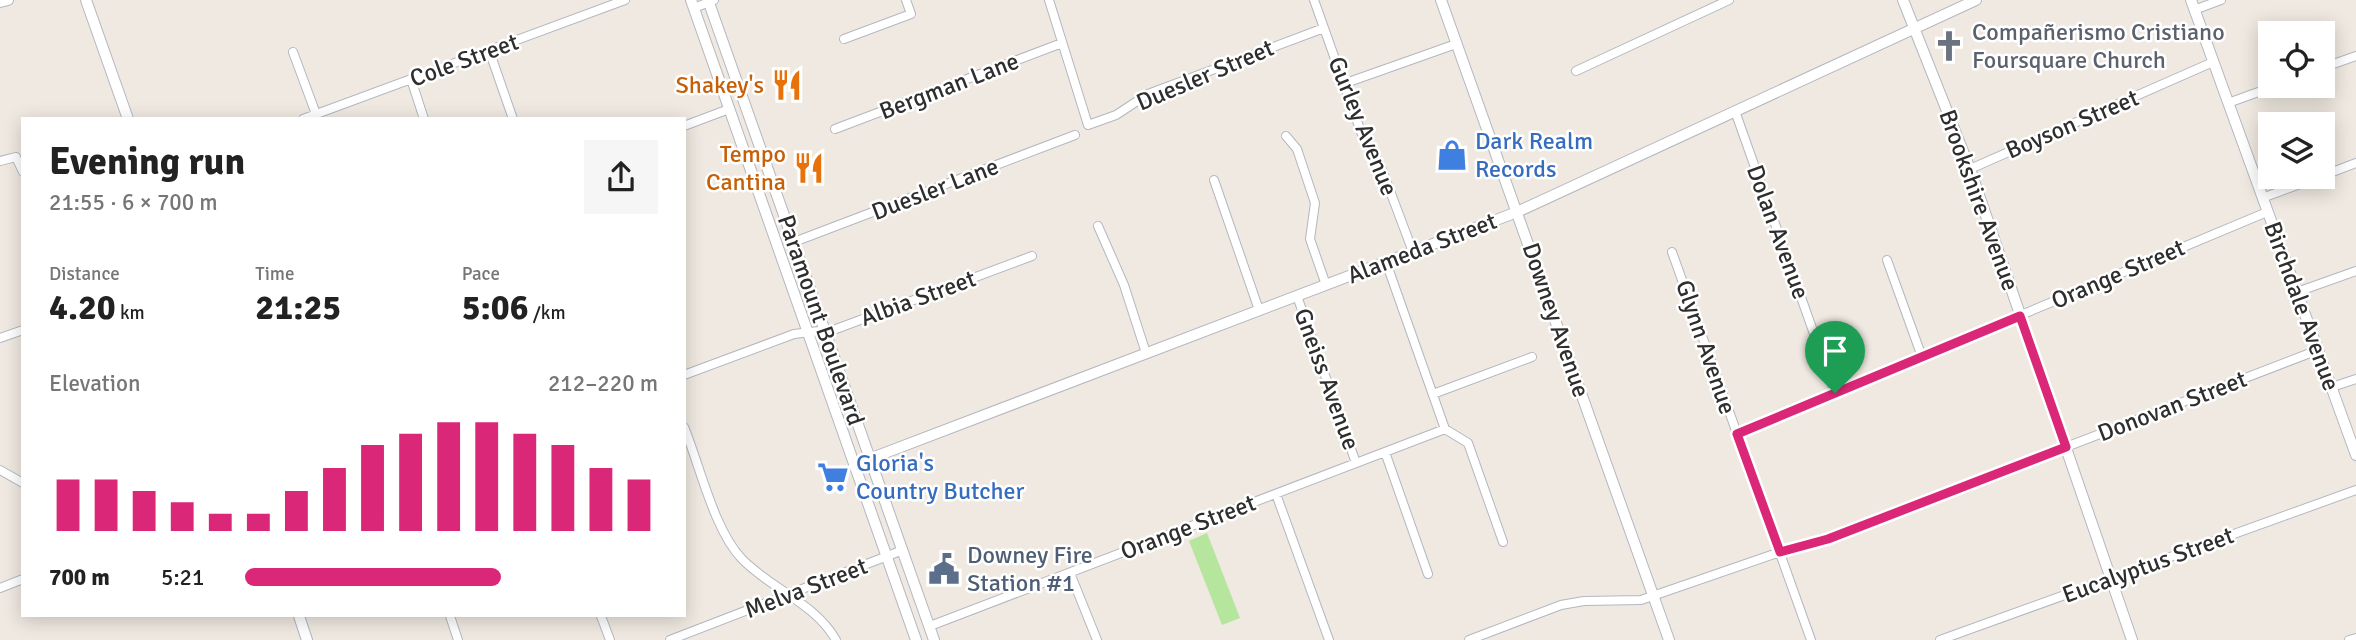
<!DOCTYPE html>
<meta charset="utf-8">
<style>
:root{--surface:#fff;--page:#f6f6f6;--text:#222;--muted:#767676;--accent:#db2777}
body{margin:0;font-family:Signika,sans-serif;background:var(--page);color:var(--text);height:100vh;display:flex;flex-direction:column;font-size:26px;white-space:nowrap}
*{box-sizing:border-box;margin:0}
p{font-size:23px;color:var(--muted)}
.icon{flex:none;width:38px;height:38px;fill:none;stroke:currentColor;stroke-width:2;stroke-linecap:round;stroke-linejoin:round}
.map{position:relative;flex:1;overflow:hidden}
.sheet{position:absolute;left:21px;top:117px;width:665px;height:500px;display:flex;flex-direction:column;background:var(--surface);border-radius:0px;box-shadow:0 4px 18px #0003}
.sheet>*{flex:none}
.tools{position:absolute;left:2258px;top:21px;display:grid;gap:14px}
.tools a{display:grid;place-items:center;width:77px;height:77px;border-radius:0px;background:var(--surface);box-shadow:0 4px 18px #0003;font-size:35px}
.pin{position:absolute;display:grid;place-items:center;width:60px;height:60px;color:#fff;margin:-72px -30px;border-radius:50% 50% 50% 0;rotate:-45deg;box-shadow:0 0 7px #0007}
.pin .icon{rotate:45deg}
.round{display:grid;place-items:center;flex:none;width:74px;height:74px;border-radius:0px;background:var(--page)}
.overview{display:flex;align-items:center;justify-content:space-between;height:119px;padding:0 28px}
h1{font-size:38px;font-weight:700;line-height:52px}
.metrics{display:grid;grid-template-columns:repeat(3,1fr);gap:10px;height:119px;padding:7px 28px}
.metrics div{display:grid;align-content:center}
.metrics b{font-size:35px;font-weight:700}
.metrics small{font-size:19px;font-weight:400}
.metrics p{font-size:19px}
.chart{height:196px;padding:14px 28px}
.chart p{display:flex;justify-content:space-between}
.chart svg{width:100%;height:126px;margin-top:7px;stroke:var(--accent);stroke-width:6}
ul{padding:0 28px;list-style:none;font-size:23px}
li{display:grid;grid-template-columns:112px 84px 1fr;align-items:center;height:52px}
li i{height:18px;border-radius:9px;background:var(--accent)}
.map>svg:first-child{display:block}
</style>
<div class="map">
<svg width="2356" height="640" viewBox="0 0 2356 640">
<rect width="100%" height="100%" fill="#efe9e1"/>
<path fill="#b6e59e" d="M1207,533L1240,618L1222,625L1189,541Z"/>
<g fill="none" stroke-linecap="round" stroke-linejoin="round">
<defs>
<path id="street" d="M1049,0L1088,125L1116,115L1148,94L1324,28
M1314,0L1361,132L1381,167L1413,252
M694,8L714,0
M2194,10L2221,0
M844,39L911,14L906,0
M489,50L513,119
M293,52L316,114
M2322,68L2356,56
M1576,71L1729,0
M411,79L424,119
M1343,84L1456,44
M2228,103L2275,86
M1735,111L1835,393
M303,119L625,0
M684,126L729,109
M835,129L1062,43
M1286,136L1297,149L1315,203L1310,239L1326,285
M0,161L16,157L23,172
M1970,169L2213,62
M2322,176L2356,163
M1214,180L1259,310
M2262,198L2319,177
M1098,226L1124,285L1146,353
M794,242L1075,135
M1672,252L1811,640
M1887,260L1922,357
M1386,262L1445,429L1468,443L1503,542
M2297,292L2356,271
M1297,296L1356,463
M0,338L23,330
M684,375L794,334L836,329L1032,256
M2332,387L2356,379
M1433,394L1532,357
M684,427C700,466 714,530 742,559C771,589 815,603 836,640
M1737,434L2267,212
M1385,452L1428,574
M0,470L23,483
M1276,494L1329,640
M1070,573L1097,640
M0,588L23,579
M450,616L458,640
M601,616L610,640
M930,626L1445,429
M670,640L903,550
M1469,640L1561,605L1584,601L1641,600L1780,552L1827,539L2318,350
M1940,640L2356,490
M2349,640L2356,638"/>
<path id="secondary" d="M86,0L128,119
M691,0L916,640
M708,0L934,640
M1441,0L1669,640
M1903,0L1970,169L2132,640
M2191,0L2356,455
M0,2L8,0
M856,464L1517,212L1976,0
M299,616L307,640"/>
</defs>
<use href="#street" stroke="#b4b7c1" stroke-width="10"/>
<use href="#secondary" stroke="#b4b7c1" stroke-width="12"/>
<use href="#street" stroke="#fff" stroke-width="8"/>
<use href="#secondary" stroke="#fff" stroke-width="10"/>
</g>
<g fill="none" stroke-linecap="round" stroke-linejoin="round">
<defs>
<path id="route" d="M2020,316L2066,447L1828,539L1780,552L1737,434Z"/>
</defs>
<use href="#route" stroke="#fff" stroke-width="14"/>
<use href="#route" stroke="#db2777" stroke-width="9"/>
</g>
<defs>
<symbol id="church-bare" viewBox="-9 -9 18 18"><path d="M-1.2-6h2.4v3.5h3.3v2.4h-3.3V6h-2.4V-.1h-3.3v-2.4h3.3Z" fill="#6b7280" stroke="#fff" stroke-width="2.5" paint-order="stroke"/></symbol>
<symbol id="restaurant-bare" viewBox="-9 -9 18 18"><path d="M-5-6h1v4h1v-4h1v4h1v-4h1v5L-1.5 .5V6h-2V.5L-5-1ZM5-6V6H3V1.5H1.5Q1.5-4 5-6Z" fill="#e8710a" stroke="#fff" stroke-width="2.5" paint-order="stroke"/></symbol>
<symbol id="shop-bare" viewBox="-9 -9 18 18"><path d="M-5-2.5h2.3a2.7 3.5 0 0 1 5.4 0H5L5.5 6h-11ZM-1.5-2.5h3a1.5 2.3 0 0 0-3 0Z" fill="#3f7fe0" stroke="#fff" stroke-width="2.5" paint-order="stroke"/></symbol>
<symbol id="supermarket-bare" viewBox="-9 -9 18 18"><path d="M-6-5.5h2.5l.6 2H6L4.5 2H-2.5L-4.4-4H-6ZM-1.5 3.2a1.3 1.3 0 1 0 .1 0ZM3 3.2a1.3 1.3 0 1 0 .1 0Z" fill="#3f7fe0" stroke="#fff" stroke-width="2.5" paint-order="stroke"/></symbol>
<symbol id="civic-bare" viewBox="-9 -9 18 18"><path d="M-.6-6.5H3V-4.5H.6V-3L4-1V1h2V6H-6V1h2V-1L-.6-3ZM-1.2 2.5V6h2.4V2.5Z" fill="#5c6f8a" stroke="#fff" stroke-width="2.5" paint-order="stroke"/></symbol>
</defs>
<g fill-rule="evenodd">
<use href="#church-bare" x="1927" y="24" width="44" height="44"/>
<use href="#restaurant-bare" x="765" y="63" width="44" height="44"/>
<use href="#shop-bare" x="1430" y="133" width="44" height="44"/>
<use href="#restaurant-bare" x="787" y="146" width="44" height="44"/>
<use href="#supermarket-bare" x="811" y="455" width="44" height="44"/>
<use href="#civic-bare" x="922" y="547" width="44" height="44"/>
</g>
<g text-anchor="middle" stroke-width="5" stroke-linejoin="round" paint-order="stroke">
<g font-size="24" fill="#5b616d" stroke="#fff" text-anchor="start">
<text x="1972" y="40">Compañerismo Cristiano<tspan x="1972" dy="28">Foursquare Church</tspan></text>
</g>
<g font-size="24" fill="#2e2e2e" stroke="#fff">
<text transform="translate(464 60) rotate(-20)" y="8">Cole Street</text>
<text transform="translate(1205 75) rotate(-23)" y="8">Duesler Street</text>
<text transform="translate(949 86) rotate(-21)" y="8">Bergman Lane</text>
<text transform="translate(2072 124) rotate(-23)" y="8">Boyson Street</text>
<text transform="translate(1363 126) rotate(68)" y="8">Gurley Avenue</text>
<text transform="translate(935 189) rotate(-21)" y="8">Duesler Lane</text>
<text transform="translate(1979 200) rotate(70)" y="8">Brookshire Avenue</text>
<text transform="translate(1778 232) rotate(70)" y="8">Dolan Avenue</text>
<text transform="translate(1422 248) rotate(-21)" y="8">Alameda Street</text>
<text transform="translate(2118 274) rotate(-23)" y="8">Orange Street</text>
<text transform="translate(918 298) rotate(-20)" y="8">Albia Street</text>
<text transform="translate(2302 306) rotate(70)" y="8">Birchdale Avenue</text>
<text transform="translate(821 320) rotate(71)" y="8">Paramount Boulevard</text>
<text transform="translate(1556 320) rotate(71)" y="8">Downey Avenue</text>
<text transform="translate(1706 347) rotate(71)" y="8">Glynn Avenue</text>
<text transform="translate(1327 379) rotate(70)" y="8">Gneiss Avenue</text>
<text transform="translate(2172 406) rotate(-21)" y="8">Donovan Street</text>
<text transform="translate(1188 527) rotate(-21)" y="8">Orange Street</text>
<text transform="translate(2148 565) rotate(-20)" y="8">Eucalyptus Street</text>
<text transform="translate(806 588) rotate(-21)" y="8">Melva Street</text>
</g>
<g font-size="24" fill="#c56008" stroke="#fff" text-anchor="end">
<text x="764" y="93">Shakey's</text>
<text x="786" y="162">Tempo<tspan x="786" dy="28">Cantina</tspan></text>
</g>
<g font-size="24" fill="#366cbe" stroke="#fff" text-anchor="start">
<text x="1475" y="149">Dark Realm<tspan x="1475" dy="28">Records</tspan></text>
<text x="856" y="471">Gloria's<tspan x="856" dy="28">Country Butcher</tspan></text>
</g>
<g font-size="24" fill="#4e5e75" stroke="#fff" text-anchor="start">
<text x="967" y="563">Downey Fire<tspan x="967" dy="28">Station #1</tspan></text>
</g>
</g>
</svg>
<div class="tools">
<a><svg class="icon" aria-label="locate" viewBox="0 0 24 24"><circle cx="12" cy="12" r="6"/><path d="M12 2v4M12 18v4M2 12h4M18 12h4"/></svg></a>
<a><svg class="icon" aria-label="layers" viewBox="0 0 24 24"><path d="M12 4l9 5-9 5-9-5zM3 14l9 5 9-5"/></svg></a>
</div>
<div class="pin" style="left:1835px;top:393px;background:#1e9e55"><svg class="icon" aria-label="arrive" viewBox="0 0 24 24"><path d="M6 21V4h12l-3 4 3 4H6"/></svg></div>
<section class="sheet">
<div class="overview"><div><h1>Evening run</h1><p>21:55 · 6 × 700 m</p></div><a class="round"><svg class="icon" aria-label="share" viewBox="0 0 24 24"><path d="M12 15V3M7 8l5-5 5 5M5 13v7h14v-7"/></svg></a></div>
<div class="metrics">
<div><p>Distance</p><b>4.20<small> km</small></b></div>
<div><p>Time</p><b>21:25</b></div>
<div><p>Pace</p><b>5:06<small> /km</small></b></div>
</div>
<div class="chart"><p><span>Elevation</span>212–220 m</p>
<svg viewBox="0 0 160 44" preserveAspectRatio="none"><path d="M5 44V26M15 44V26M25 44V30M35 44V34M45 44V38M55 44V38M65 44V30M75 44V22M85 44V14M95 44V10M105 44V6M115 44V6M125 44V10M135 44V14M145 44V22M155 44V26"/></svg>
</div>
<ul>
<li><b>700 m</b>5:21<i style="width:62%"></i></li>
</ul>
</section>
</div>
